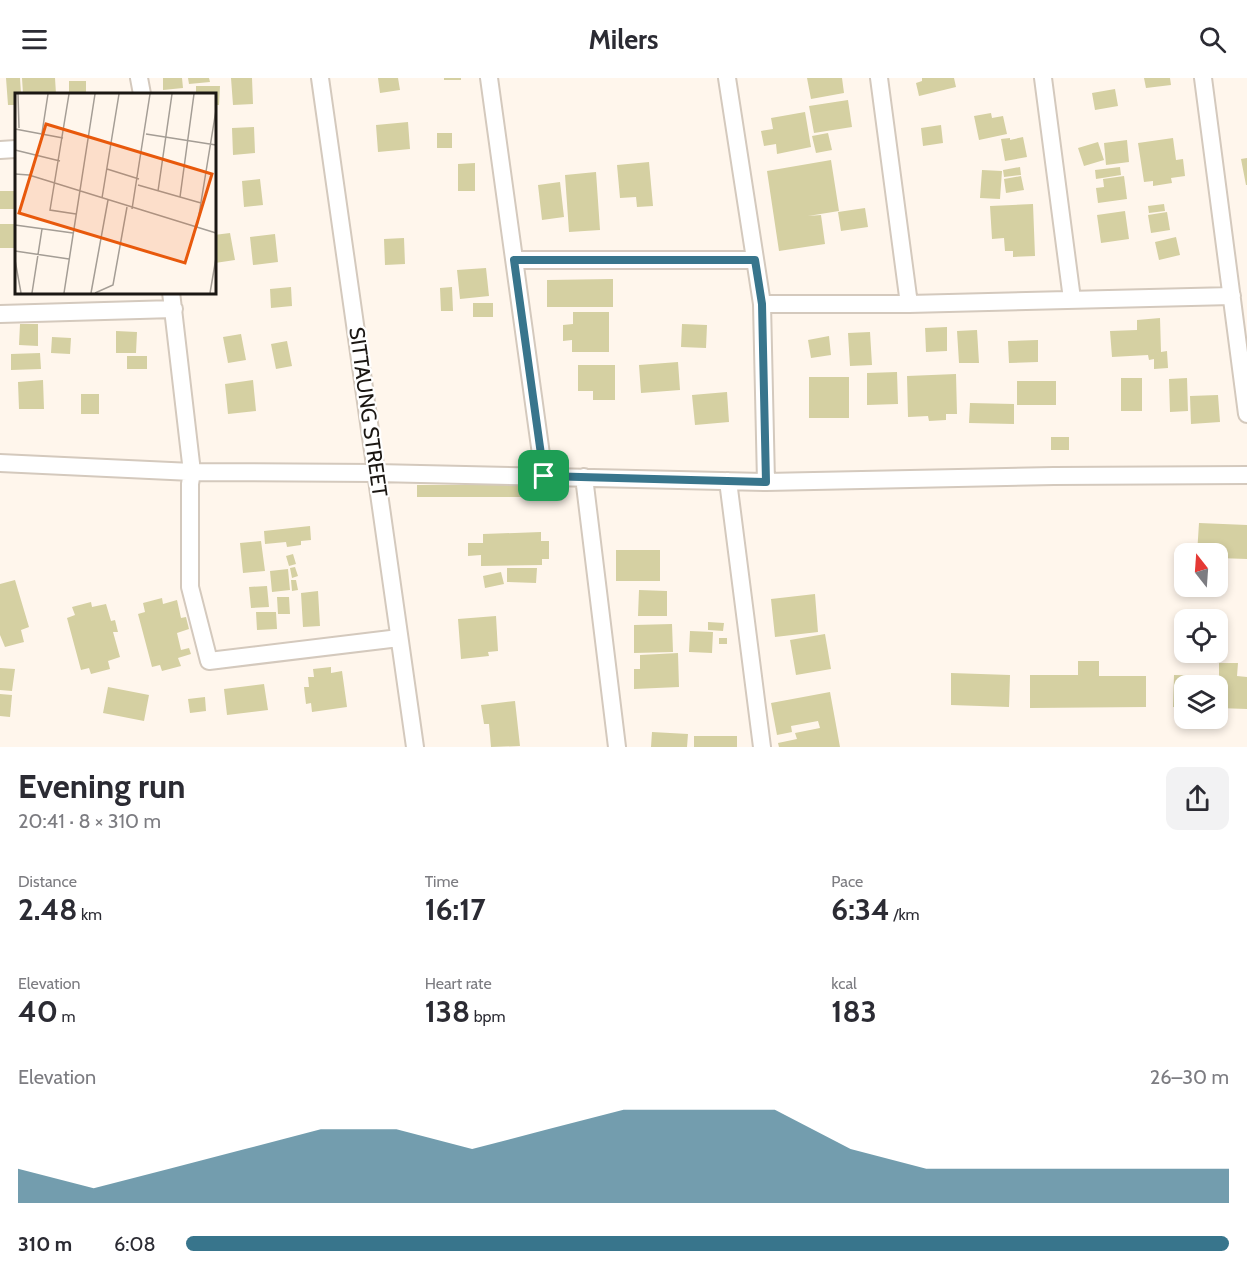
<!DOCTYPE html>
<meta charset="utf-8">
<style>
:root{--surface:#fff;--page:#f2f2f3;--text:#2b2b33;--muted:#7c7c81;--accent:#38758c}
body{margin:0;font-family:Cabin,sans-serif;background:var(--page);color:var(--text);height:100vh;display:flex;flex-direction:column;font-size:22px;white-space:nowrap}
*{box-sizing:border-box;margin:0}
p{font-size:20px;color:var(--muted)}
.icon{flex:none;width:33px;height:33px;fill:none;stroke:currentColor;stroke-width:2;stroke-linecap:round;stroke-linejoin:round}
.map{position:relative;height:669px;overflow:hidden}
.drawer{display:flex;flex-direction:column;background:var(--surface);flex:1}
.drawer>*{flex:none}
.needle{width:39px;rotate:343deg}
.buttons{position:absolute;left:1174px;top:465px;display:grid;gap:12px}
.buttons a{display:grid;place-items:center;width:54px;height:54px;border-radius:12px;background:var(--surface);box-shadow:0 3px 9px #0003;font-size:30px}
.pin{position:absolute;display:grid;place-items:center;width:51px;height:51px;color:#fff;margin:-26px;border-radius:12px;box-shadow:0 3px 9px #0006}
.round{display:grid;place-items:center;flex:none;width:63px;height:63px;border-radius:12px;background:var(--page)}
.head{display:flex;align-items:center;justify-content:space-between;height:102px;padding:0 18px}
h1{font-size:33px;font-weight:800;line-height:45px}
.figures{display:grid;grid-template-columns:repeat(3,1fr);gap:9px;height:102px;padding:6px 18px}
.figures div{display:grid;align-content:center}
.figures b{font-size:30px;font-weight:800}
.figures small{font-size:16px;font-weight:400}
.figures p{font-size:16px}
.chart{height:168px;padding:12px 18px}
.chart p{display:flex;justify-content:space-between}
.chart svg{width:100%;height:108px;margin-top:6px;fill:var(--accent);opacity:.7}
ul{padding:0 18px;list-style:none;font-size:20px}
li{display:grid;grid-template-columns:96px 72px 1fr;align-items:center;height:45px}
li i{height:15px;border-radius:8px;background:var(--accent)}
header{display:flex;justify-content:space-between;align-items:center;height:78px;padding:0 18px;background:var(--surface);font-size:27px;font-weight:800}
.map>svg:first-child{display:block}
</style>
<header><svg class="icon" aria-label="menu" viewBox="0 0 24 24"><path d="M4 6h16M4 12h16M4 18h16"/></svg>Milers<svg class="icon" aria-label="search" viewBox="0 0 24 24"><circle cx="10" cy="10" r="6"/><path d="M15 15l6 6"/></svg></header>
<div class="map">
<svg width="1247" height="669" viewBox="0 0 1247 669">
<rect width="100%" height="100%" fill="#fff6ec"/>
<path fill="#d5d0a2" d="M6,0H20L21,16H16V27H8Z
M22,0H55L56,16H23Z
M163,0H182L183,10L163,12Z
M188,0H209L210,4L189,6Z
M231,0H252L253,26L233,27Z
M378,0H398L400,12L380,15Z
M444,0H461V2H444Z
M807,0H842L844,15L811,21Z
M922,0H954L956,9L919,18L916,5L922,3Z
M1144,0H1170L1171,7L1146,10Z
M69,3H86V16H69Z
M196,8H220L219,27H214V16H196Z
M1115,11L1118,28L1095,32L1092,15Z
M848,22L852,49L814,55L809,28Z
M805,34L811,69L777,76L776,66L764,68L761,53L773,51L771,40Z
M991,35L992,40L1003,38L1007,56L979,62L974,38Z
M408,44L410,71L378,74L376,47Z
M941,47L943,65L923,68L921,50Z
M254,49L255,75L233,77L232,50Z
M437,55H452V70H437Z
M828,55L832,72L816,75L812,58Z
M1023,59L1027,79L1005,83L1001,61L1010,60V62Z
M1173,60L1176,82L1183,81L1185,98L1171,100L1172,105L1153,108V103L1144,104L1138,65Z
M1127,62L1129,84L1106,87L1104,65Z
M1098,64L1104,82L1084,88L1078,70Z
M1247,80V107H1246L1241,81Z
M831,82L839,133L808,138L821,137L825,166L779,173L767,93Z
M649,84L653,128L637,129L636,119L620,120L617,87Z
M475,85V113H458V86Z
M1020,89L1021,97L1004,99L1003,92Z
M1120,89L1121,97L1096,101L1095,92Z
M982,92L1002,93L1000,121L980,120Z
M596,94L600,152L569,154L565,97Z
M1021,98L1024,112L1006,115L1004,101Z
M1124,98L1127,121L1098,125L1096,110L1104,109L1103,101Z
M260,101L263,127L244,129L242,103Z
M560,104L564,139L542,142L538,107Z
M0,113H16V131H0Z
M1033,126L1035,178L1013,179V173H1005L1004,160L992,161L990,128Z
M1164,126L1165,133L1149,135L1148,128Z
M865,130L868,149L841,153L838,134Z
M1125,133L1129,161L1101,165L1097,137Z
M1167,134L1170,152L1151,155L1148,137Z
M0,146H16V170H0Z
M230,155L235,182L215,185L214,157Z
M275,156L278,184L253,187L250,159Z
M1176,159L1180,177L1159,182L1155,164Z
M404,160L405,186L385,187L384,161Z
M486,190L489,218L460,221L457,192Z
M613,201V229H547V202Z
M291,209L292,228L271,230L270,211Z
M452,209L453,233H441L440,210Z
M473,225H493V239H473Z
M573,234H609V274H572V262L563,263V247L573,246Z
M1160,240L1161,274L1167,273L1168,290L1154,291V281L1149,282L1148,277L1112,279L1110,253L1137,252V242Z
M20,246H38V268L19,267Z
M682,246L707,247L706,270L681,269Z
M947,249V273L926,274L925,250Z
M977,252L979,285H959L957,253Z
M116,253L137,254L136,275H116Z
M870,254L872,287L850,288L848,255Z
M241,256L246,282L228,285L223,259Z
M829,258L831,277L811,280L808,262Z
M52,259L71,260L70,276L51,275Z
M1038,262V284L1009,285L1008,263Z
M287,263L292,288L276,291L271,266Z
M40,275L41,291L11,292V276Z
M127,278H147V291H127Z
M678,284L680,312L641,315L639,287Z
M578,287H615V322H593V313H578Z
M897,294L898,326L867,327V295Z
M956,296L957,336H946V342L929,343L928,338L908,339L907,298Z
M809,299H849V340H809Z
M1121,300H1142V333H1121Z
M1187,300L1188,333L1170,334L1169,301Z
M43,302L44,331H19L18,304Z
M253,302L256,333L228,336L225,306Z
M1017,303H1056V327H1017Z
M727,314L729,344L695,347L692,317Z
M81,316H99V336H81Z
M1218,317L1220,344L1191,346L1190,318Z
M970,325L1014,326V346L969,345Z
M1051,359H1069V372H1051Z
M417,407H554V419H417Z
M1199,445L1247,447V481L1218,480V476H1197Z
M310,448L311,462L301,463V467L287,469L286,464L265,466L264,453Z
M541,454V463H549V481H542V487L481,488V477L468,478V465H483V456Z
M261,463L265,493L243,495L240,465Z
M616,472H660V503H616Z
M293,476L296,486L289,488L286,478Z
M295,489L298,498L292,500L290,490Z
M507,490H537L536,505L507,504Z
M288,491L290,512L272,514L270,493Z
M501,494L504,506L485,510L483,498Z
M15,502L29,549L21,552L24,564L5,569L0,557V506Z
M291,502H296L298,512L292,513Z
M267,508L269,529L251,530L249,509Z
M639,512L667,513V538H638Z
M318,513L320,548L303,549L301,515Z
M815,516L818,554L775,559L771,521Z
M277,519H289L290,536H278Z
M162,520L163,526L177,522L181,540L186,539L189,551L177,555L181,572L189,570L191,576L178,580L181,588L162,593L160,587L152,589L138,536L145,534L143,525Z
M91,524L92,529L106,526L111,543L115,542L118,554H113L120,579L108,583L110,591L91,596L89,590L81,592L67,540L75,537L72,529Z
M256,534H276L277,551L257,552Z
M496,538L498,573L488,574L489,578L461,581L458,541Z
M708,544L724,545L723,553L708,552Z
M672,546L673,574L634,575V547Z
M690,553L713,554L712,575L689,574Z
M825,556L831,591L796,597L790,562Z
M719,560H727V566H719Z
M678,575L679,609L634,611V591H640V577Z
M1078,583H1099V598H1146V629L1030,630V597H1078Z
M1219,585H1238L1237,598L1247,599V631L1218,630V608H1185V630L1173,629L1174,597L1219,598Z
M331,589V595L342,593L347,629L312,634L311,625L306,626L304,609H309L308,599H314L313,591Z
M0,590L15,591L12,613L0,612Z
M951,595L1010,597L1009,629L951,627Z
M264,606L268,632L227,637L224,611Z
M108,609L149,617L144,643L103,635Z
M830,614L840,669H779L778,665L797,661L795,655L820,650L818,643L791,648L792,654L777,657L771,625Z
M0,616L12,617L10,639L0,638Z
M205,619L206,633L190,635L188,621Z
M515,623L520,668L491,669L489,646H484L481,627Z
M652,654L688,656L687,669H651Z
M694,658H737V669H694Z"/>
<g fill="none" stroke-linecap="round" stroke-linejoin="round">
<defs>
<path id="minor" d="M139,0L142,16
M320,0L415,669
M489,0L544,398
M727,0L762,226L766,404
M879,0L909,226
M1043,0L1072,221
M1203,0L1247,336
M0,72L16,71
M514,182H755
M171,214L192,394L190,406V509L209,583L399,560
M762,226H909L1232,218
M0,236L174,231
M0,385L192,394L376,395L766,404L1054,398L1247,397
M584,399L617,669
M728,403L762,669"/>
</defs>
<use href="#minor" stroke="#d4c9bd" stroke-width="20"/>
<use href="#minor" stroke="#fff" stroke-width="16"/>
</g>
<g fill="none" stroke-linecap="round" stroke-linejoin="round">
<defs>
<path id="route" d="M514,182H755L762,226L766,404L544,398Z"/>
</defs>
<use href="#route" stroke="#fff" stroke-width="12"/>
<use href="#route" stroke="#38758c" stroke-width="8"/>
</g>
<g text-anchor="middle" stroke-width="4.5" stroke-linejoin="round" paint-order="stroke">
<g font-size="21" fill="#1b1713" stroke="#fff">
<text transform="translate(368 334) rotate(82)" y="7">SITTAUNG STREET</text>
</g>
</g>
<g transform="translate(15 15)">
<rect width="201" height="201" fill="#fff6ec"/>
<path fill="none" stroke="#a49d95" stroke-width="1.5" d="M3,1L4,35M54,1L35,117L61,121M0,36L48,45M27,40L33,1M131,41L201,52M0,57L45,68M92,76L124,86M0,81L14,82L201,140M123,92L186,110M143,98L157,1M165,104L179,1M87,105L104,1M117,116L135,1M0,132L58,140M182,134L201,17M0,158L54,166M0,167L6,200M17,200L27,136M49,200L80,1M76,200L93,107M80,200L98,192L112,114M195,200L201,165"/>
<path fill="#e8590c" fill-opacity="0.15" stroke="#e8590c" stroke-width="3" d="M31,31L197,81L170,170L4,120Z"/>
<rect width="201" height="201" fill="none" stroke="#1b1713" stroke-width="3"/>
</g>
</svg>
<div class="buttons">
<a><svg class="needle" viewBox="-14 -14 28 28"><path d="M0-13l5 13h-10z" fill="#e53935"/><path d="M0 13l5-13h-10z" fill="#7c7c81"/></svg></a>
<a><svg class="icon" aria-label="locate" viewBox="0 0 24 24"><circle cx="12" cy="12" r="6"/><path d="M12 2v4M12 18v4M2 12h4M18 12h4"/></svg></a>
<a><svg class="icon" aria-label="layers" viewBox="0 0 24 24"><path d="M12 4l9 5-9 5-9-5zM3 14l9 5 9-5"/></svg></a>
</div>
<div class="pin" style="left:544px;top:398px;background:#1e9e55"><svg class="icon" aria-label="arrive" viewBox="0 0 24 24"><path d="M6 21V4h12l-3 4 3 4H6"/></svg></div>
</div>
<section class="drawer">
<div class="head"><div><h1>Evening run</h1><p>20:41 · 8 × 310 m</p></div><a class="round"><svg class="icon" aria-label="share" viewBox="0 0 24 24"><path d="M12 15V3M7 8l5-5 5 5M5 13v7h14v-7"/></svg></a></div>
<div class="figures">
<div><p>Distance</p><b>2.48<small> km</small></b></div>
<div><p>Time</p><b>16:17</b></div>
<div><p>Pace</p><b>6:34<small> /km</small></b></div>
</div>
<div class="figures">
<div><p>Elevation</p><b>40<small> m</small></b></div>
<div><p>Heart rate</p><b>138<small> bpm</small></b></div>
<div><p>kcal</p><b>183</b></div>
</div>
<div class="chart"><p><span>Elevation</span>26–30 m</p>
<svg viewBox="0 0 160 44" preserveAspectRatio="none"><path d="M0 44V30L10 38L20 30L30 22L40 14L50 14L60 22L70 14L80 6L90 6L100 6L110 22L120 30L130 30L140 30L150 30L160 30V44z"/></svg>
</div>
<ul>
<li><b>310 m</b>6:08<i style="width:100%"></i></li>
</ul>
</section>
